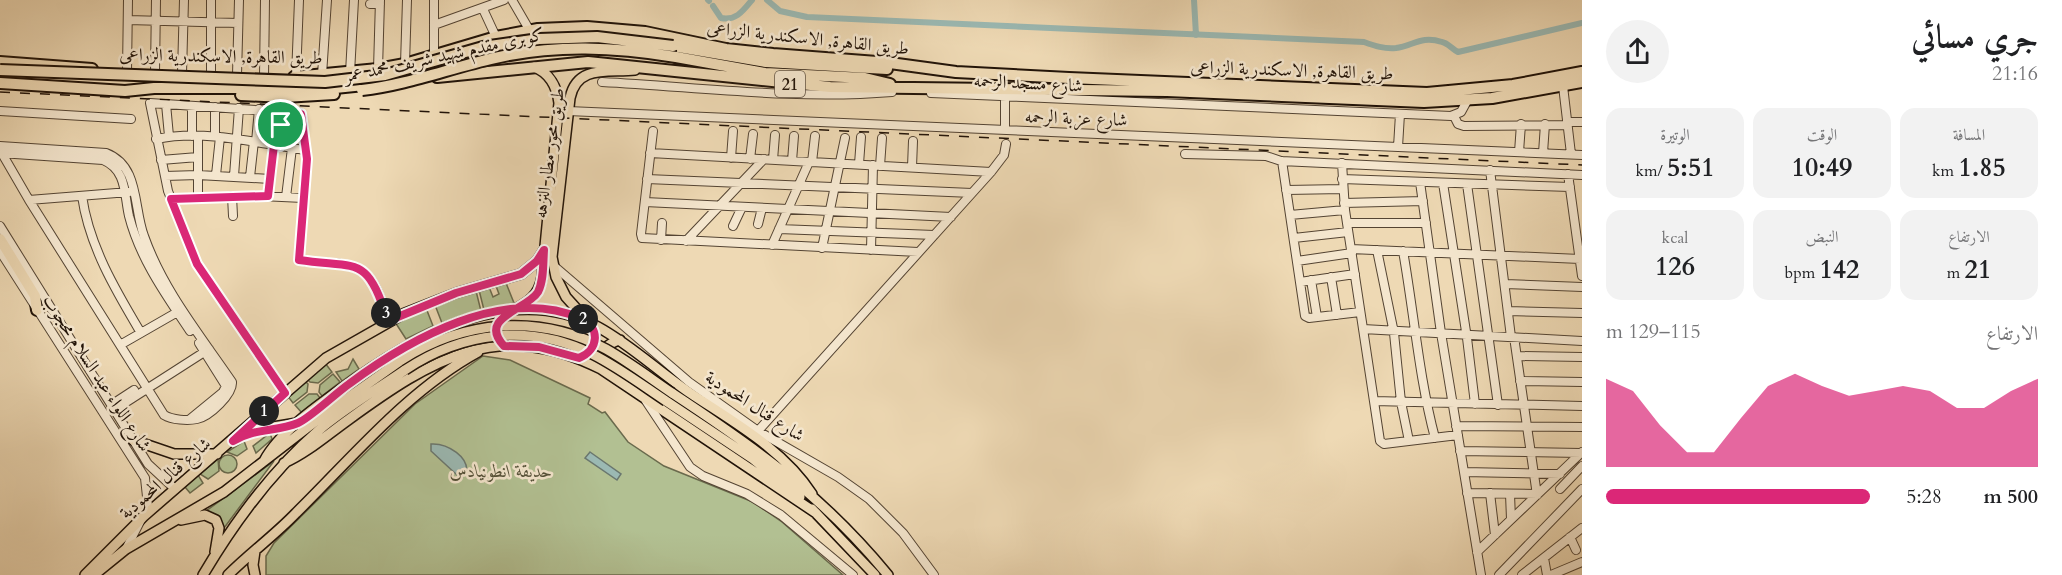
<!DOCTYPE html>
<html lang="ar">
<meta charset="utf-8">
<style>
:root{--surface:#fff;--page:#f2f2f2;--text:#202124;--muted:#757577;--accent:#db2777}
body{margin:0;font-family:Cardo,Amiri,serif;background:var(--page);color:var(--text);direction:rtl;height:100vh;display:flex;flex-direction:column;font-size:22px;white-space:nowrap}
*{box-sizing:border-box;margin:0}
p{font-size:20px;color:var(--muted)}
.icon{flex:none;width:33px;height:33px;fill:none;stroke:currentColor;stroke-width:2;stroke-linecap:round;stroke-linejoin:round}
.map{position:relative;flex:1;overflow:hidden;direction:ltr}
.side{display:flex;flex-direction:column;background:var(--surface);width:480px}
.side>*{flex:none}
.pin{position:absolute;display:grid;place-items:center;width:51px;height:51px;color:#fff;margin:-26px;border:3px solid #fff;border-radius:50%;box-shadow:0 2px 6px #0007}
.km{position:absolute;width:30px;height:30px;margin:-15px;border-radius:50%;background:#222;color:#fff;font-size:16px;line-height:30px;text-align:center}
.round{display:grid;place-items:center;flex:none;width:63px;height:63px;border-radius:32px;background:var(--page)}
.overview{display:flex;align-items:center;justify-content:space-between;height:102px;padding:0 24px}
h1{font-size:33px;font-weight:700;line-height:45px}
.stats{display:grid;grid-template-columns:repeat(3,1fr);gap:9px;height:102px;padding:6px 24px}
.stats div{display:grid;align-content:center;border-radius:15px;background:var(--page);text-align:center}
.stats b{font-size:26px;font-weight:700}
.stats small{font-size:16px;font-weight:400}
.stats p{font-size:16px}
.chart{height:168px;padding:12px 24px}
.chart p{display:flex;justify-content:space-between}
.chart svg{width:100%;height:108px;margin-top:6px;fill:var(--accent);opacity:.7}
ul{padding:0 24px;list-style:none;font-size:20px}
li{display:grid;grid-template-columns:96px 72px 1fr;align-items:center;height:45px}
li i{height:15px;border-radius:8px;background:var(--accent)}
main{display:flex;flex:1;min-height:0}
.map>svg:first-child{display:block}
</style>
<main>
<section class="side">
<div class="overview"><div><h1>جري مسائي</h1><p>21:16</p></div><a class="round"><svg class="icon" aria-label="share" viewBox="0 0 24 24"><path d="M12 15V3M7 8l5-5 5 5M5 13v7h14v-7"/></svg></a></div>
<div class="stats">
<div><p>المسافة</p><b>1.85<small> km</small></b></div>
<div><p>الوقت</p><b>10:49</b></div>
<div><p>الوتيرة</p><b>5:51<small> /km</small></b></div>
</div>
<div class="stats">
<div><p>الارتفاع</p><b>21<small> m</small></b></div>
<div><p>النبض</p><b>142<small> bpm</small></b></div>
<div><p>kcal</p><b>126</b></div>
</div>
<div class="chart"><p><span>الارتفاع</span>115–129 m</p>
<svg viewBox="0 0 160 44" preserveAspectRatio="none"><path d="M0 44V8L10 13L20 27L30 38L40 38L50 24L60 11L70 6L80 11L90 15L100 13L110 11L120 13L130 20L140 20L150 13L160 8V44z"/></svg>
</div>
<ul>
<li><b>500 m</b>5:28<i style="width:100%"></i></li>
</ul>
</section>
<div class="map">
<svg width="1582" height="575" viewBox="0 0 1582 575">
<rect width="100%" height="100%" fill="#eed9b4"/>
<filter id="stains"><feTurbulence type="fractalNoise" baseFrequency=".00333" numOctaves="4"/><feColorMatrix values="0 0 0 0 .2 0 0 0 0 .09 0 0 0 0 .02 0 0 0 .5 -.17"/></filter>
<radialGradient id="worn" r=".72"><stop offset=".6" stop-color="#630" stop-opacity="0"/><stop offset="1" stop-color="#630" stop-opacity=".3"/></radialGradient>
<path fill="#b2c092" stroke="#6a6a4d" stroke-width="1.5" d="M506,283L514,303L484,310L479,290L489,287L493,297L499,294L496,286Z
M476,291L481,311L442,323L435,305Z
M426,308L433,326L406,339L395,322Z
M483,356L510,360L590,398L588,404L602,413L605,412L628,442L664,466L753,502L782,522L843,575H266V556L274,543L415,404Z
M353,359L359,369L342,381L336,372L348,369Z
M325,363L332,372L318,383L310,382L306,378Z
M333,374L340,382L322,396L319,392L320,385Z
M304,380L308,384L307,392L293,403L287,395Z
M309,394H317L320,398L302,413L295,405Z
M270,433L272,439L256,453L253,446Z
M244,441L247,449L237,456L227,452Z
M219 464a9 9 0 1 1 18 0a9 9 0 1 1-18 0Z
M218,459L219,471L208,479L200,474Z
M274,461L224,528L217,515L206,511Z
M198,475L203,483L190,493L185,487Z"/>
<path fill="#9bb9b3" stroke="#6a776f" stroke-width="1.5" d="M431,444C447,443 471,457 466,475H457L431,451Z
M590,452L621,474L617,480L585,458Z"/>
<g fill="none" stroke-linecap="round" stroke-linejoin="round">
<path stroke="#9bb9b3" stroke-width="6" d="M708,0L709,1
M767,0L780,11L807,17L1364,42C1375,46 1384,49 1396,48C1413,46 1421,35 1442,42C1448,43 1452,49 1458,52L1582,23
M1194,0L1196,35
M713,6L721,18C736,21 743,11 752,0"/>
<defs>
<path id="minor" d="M512,0L530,31
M370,4H380
M483,9L496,37
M128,20L238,23
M434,25L504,0
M434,55V0
M405,64L407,0
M378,69L380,0
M127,71L128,0
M155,72L156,0
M182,73L184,0
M350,73L354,0
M211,74V0
M237,75L239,0
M322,75L327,0
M264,76L265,0
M296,77L299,0
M602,82C699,87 795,100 892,92
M1563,86L1571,154
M931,93L1451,116L1461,112L1467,101
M1005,97V130
M166,104L169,136
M192,106V136
M0,111L131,119
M568,111L1582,155
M1454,116L1458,124L1464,126L1568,125
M1568,122H1582
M653,131L641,234L642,238L918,252
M198,136V197
M215,136V107
M156,139C206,129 256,143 305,150
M256,142L259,109
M0,146L106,153C140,166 133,207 144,236C163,290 200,335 232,382C233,394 210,416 197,419C188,421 172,420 164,415L29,200L0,150
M280,146L281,110
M1398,147L1400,114
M1519,152L1521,124
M0,153L103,160C127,170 124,194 129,216C140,259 166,295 190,331
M650,153L991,172
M1543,153L1545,124
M1185,154L1266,156L1281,161L1582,175
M731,158L733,131
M750,159L753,134
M161,160L198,157
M773,160L775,135
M792,161L794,136
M1282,161L1305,316L1309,318L1360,312
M812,162L815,136
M1342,163L1345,210L1380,441L1384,444L1458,435
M859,164L861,137
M880,166L882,138
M912,167L913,141
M1490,170L1511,337
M1568,174L1582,276
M216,175L220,137
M165,176L198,175L270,179
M234,176L239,108
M250,177L254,141
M647,179L972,193
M1342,179L1570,187
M1420,182L1441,333L1481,575
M1443,183L1467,338L1475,404
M1467,184L1498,405
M1286,190L1343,189
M82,196C89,246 116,291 141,333
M232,196L233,216
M268,196L274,145
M286,197L292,148
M171,199L261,196L303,198
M29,200L129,192
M645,202L951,217
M1344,203L1423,201
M1290,215L1345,210
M1347,223H1426
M758,224L762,208
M0,226L148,464L175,489
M733,226L742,207
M779,229L934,235
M1294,238L1348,232
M661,240L662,223
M686,241L764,159
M772,245L809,162
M822,248L845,138
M1351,249L1580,259
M871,250L873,165
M1377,250L1394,333L1401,402L1409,441
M0,251L145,478L148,506L126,549
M1403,251C1414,313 1419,378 1435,438
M1297,261L1352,253
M554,266L689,382L758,431L838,477L869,499L903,533L934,575
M1331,277L1337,315
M1311,280L1317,317
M1300,282L1355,274
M1505,284L1582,287
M1508,311L1582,313
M1363,329L1582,341
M1514,337L1537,495
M120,345L181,310
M1517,356L1582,357
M1520,381L1582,382
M285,393L197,264L168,191L150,103L300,113L307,159L299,260C308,263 321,262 331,263C373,265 376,285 388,321
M646,401L690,467L703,476L747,494L781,515L853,575
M1374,401L1582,406
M111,405L134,390
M114,410L209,349
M190,419L223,392L226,386L199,343
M1456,426L1582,427
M758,431L991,172L1004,155L1006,144
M1460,451L1581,453
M1464,472L1560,474
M1560,489L1582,466
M1467,493L1537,494
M1490,493L1495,535
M1510,494L1511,519
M1570,537L1576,550
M1477,552L1582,452
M1544,558L1547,575
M1499,575L1582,489
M1522,575L1582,528
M1551,575L1582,562"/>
<path id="major" d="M497,333C497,304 536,314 542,277L559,103C557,88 550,73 534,67
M589,350L595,337L594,328L566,297L556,277L552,257L570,98C577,64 609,73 635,70
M597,365C597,353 608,343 620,340
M672,393C757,449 822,495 888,575
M666,401L753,459L800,497
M240,436L261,429L297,423
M133,440L174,454H217
M264,461C281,429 326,400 355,379C423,331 516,282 598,327C631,345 659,372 690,393C733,422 783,449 812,494
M284,463C308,452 327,435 348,420C432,359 498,317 601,369L816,513
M812,509L875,575
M181,520L205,515L216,520L219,528L215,552
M255,551L253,565L255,575
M85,575L144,516L326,358L405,313L456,293L521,274L537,261L544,250
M94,575L126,549L224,492L325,414L400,361
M203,575C235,521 271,472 318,431C345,408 376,390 405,370
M228,575C250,553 275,535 296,513C353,457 407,391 478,352"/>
<path id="highway" d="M673,46L766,62L887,69
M676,57L765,73L865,78L890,84
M0,62L92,69
M294,77L378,69L405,64L496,37L538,29L587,27L645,32L726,49L773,54L890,63L956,72L1069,78L1427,93L1513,85L1582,72
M437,77L588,62L830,87L1167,91L1424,102L1492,98L1582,82
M0,83L125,91L154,88H335L374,84
M241,95L284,97L334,94
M0,239L35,296L37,310"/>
</defs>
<use href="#minor" stroke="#544433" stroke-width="10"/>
<use href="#major" stroke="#211308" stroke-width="12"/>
<use href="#highway" stroke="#211308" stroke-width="14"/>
<use href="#minor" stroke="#f4e6ce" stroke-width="8"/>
<use href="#major" stroke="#eed9b4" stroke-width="9"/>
<use href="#highway" stroke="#eed9b4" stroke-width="10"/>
<path stroke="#211308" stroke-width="1.5" stroke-dasharray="10 10" stroke-linecap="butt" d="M0,92L1582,165"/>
<defs>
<path id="major-bridge" d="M400,361C463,320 539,313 606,349C629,362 650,378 672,393
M405,370C462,332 530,323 592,354C618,367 642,385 666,401"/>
<path id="highway-bridge" d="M0,70L325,82L385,75L483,47L539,39L597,37L673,46
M362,90C407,85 450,68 495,58C556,44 615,47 676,57"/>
</defs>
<use href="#major-bridge" stroke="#211308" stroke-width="12" stroke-linecap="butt"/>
<use href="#highway-bridge" stroke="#211308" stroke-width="14" stroke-linecap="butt"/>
<use href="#major-bridge" stroke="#eed9b4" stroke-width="9"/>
<use href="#highway-bridge" stroke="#eed9b4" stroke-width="10"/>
</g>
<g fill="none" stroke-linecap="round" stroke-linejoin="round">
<defs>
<path id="route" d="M281,125L280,146L274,145L268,196L171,199L197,264L285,393L233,441C254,428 276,432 298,423C310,418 336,393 349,384C408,340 504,285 580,318C601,327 599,350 579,358L539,347L504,346C477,317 527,310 538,292C544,280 543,264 544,250L537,261L521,274L456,293L388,321C366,254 360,269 299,260L307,159L301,114L281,110V125"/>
</defs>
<use href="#route" stroke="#fff" stroke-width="12"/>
<use href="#route" stroke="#db2777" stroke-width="8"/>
</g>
<g text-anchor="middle" stroke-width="5" stroke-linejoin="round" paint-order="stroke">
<rect fill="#f4e6ce" stroke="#605243" stroke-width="1.5" x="775" y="71" width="30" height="26" rx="4.5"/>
<g font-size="16" font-weight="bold" fill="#211308">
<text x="790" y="90">21</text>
</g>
<g font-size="18" fill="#211308" stroke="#f4e6ce">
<text transform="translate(808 38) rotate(6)" y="6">طريق القاهرة, الاسكندرية الزراعى</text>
<text transform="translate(444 55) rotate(-12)" y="6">كوبرى مقدم شهيد شريف محمد عمر</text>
<text transform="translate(221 56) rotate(1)" y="6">طريق القاهرة, الاسكندرية الزراعى</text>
<text transform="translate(1292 70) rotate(2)" y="6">طريق القاهرة, الاسكندرية الزراعى</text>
<text transform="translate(1028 83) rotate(3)" y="6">شارع مسجد الرحمه</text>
<text transform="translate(1076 118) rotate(2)" y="6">شارع عزبة الرحمه</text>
<text transform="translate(549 153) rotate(-82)" y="6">طريق محور مطار النزهه</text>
<text transform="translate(97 373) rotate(57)" y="6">شارع اللواء عبد السلام محجوب</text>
<text transform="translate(755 406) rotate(33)" y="6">شارع قنال المحمودية</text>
<text transform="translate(165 478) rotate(-41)" y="6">شارع قنال المحمودية</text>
</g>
<g font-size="18" font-style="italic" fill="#545038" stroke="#f4e6ce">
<text x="501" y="477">حديقة انطونيادس</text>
</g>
</g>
<rect width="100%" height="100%" filter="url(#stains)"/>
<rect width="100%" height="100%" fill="url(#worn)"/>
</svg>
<div class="pin" style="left:281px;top:125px;background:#1e9e55"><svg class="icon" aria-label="arrive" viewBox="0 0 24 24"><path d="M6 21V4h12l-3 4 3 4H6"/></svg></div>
<b class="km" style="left:264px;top:411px">1</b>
<b class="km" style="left:583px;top:319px">2</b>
<b class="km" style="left:386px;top:313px">3</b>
</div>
</main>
